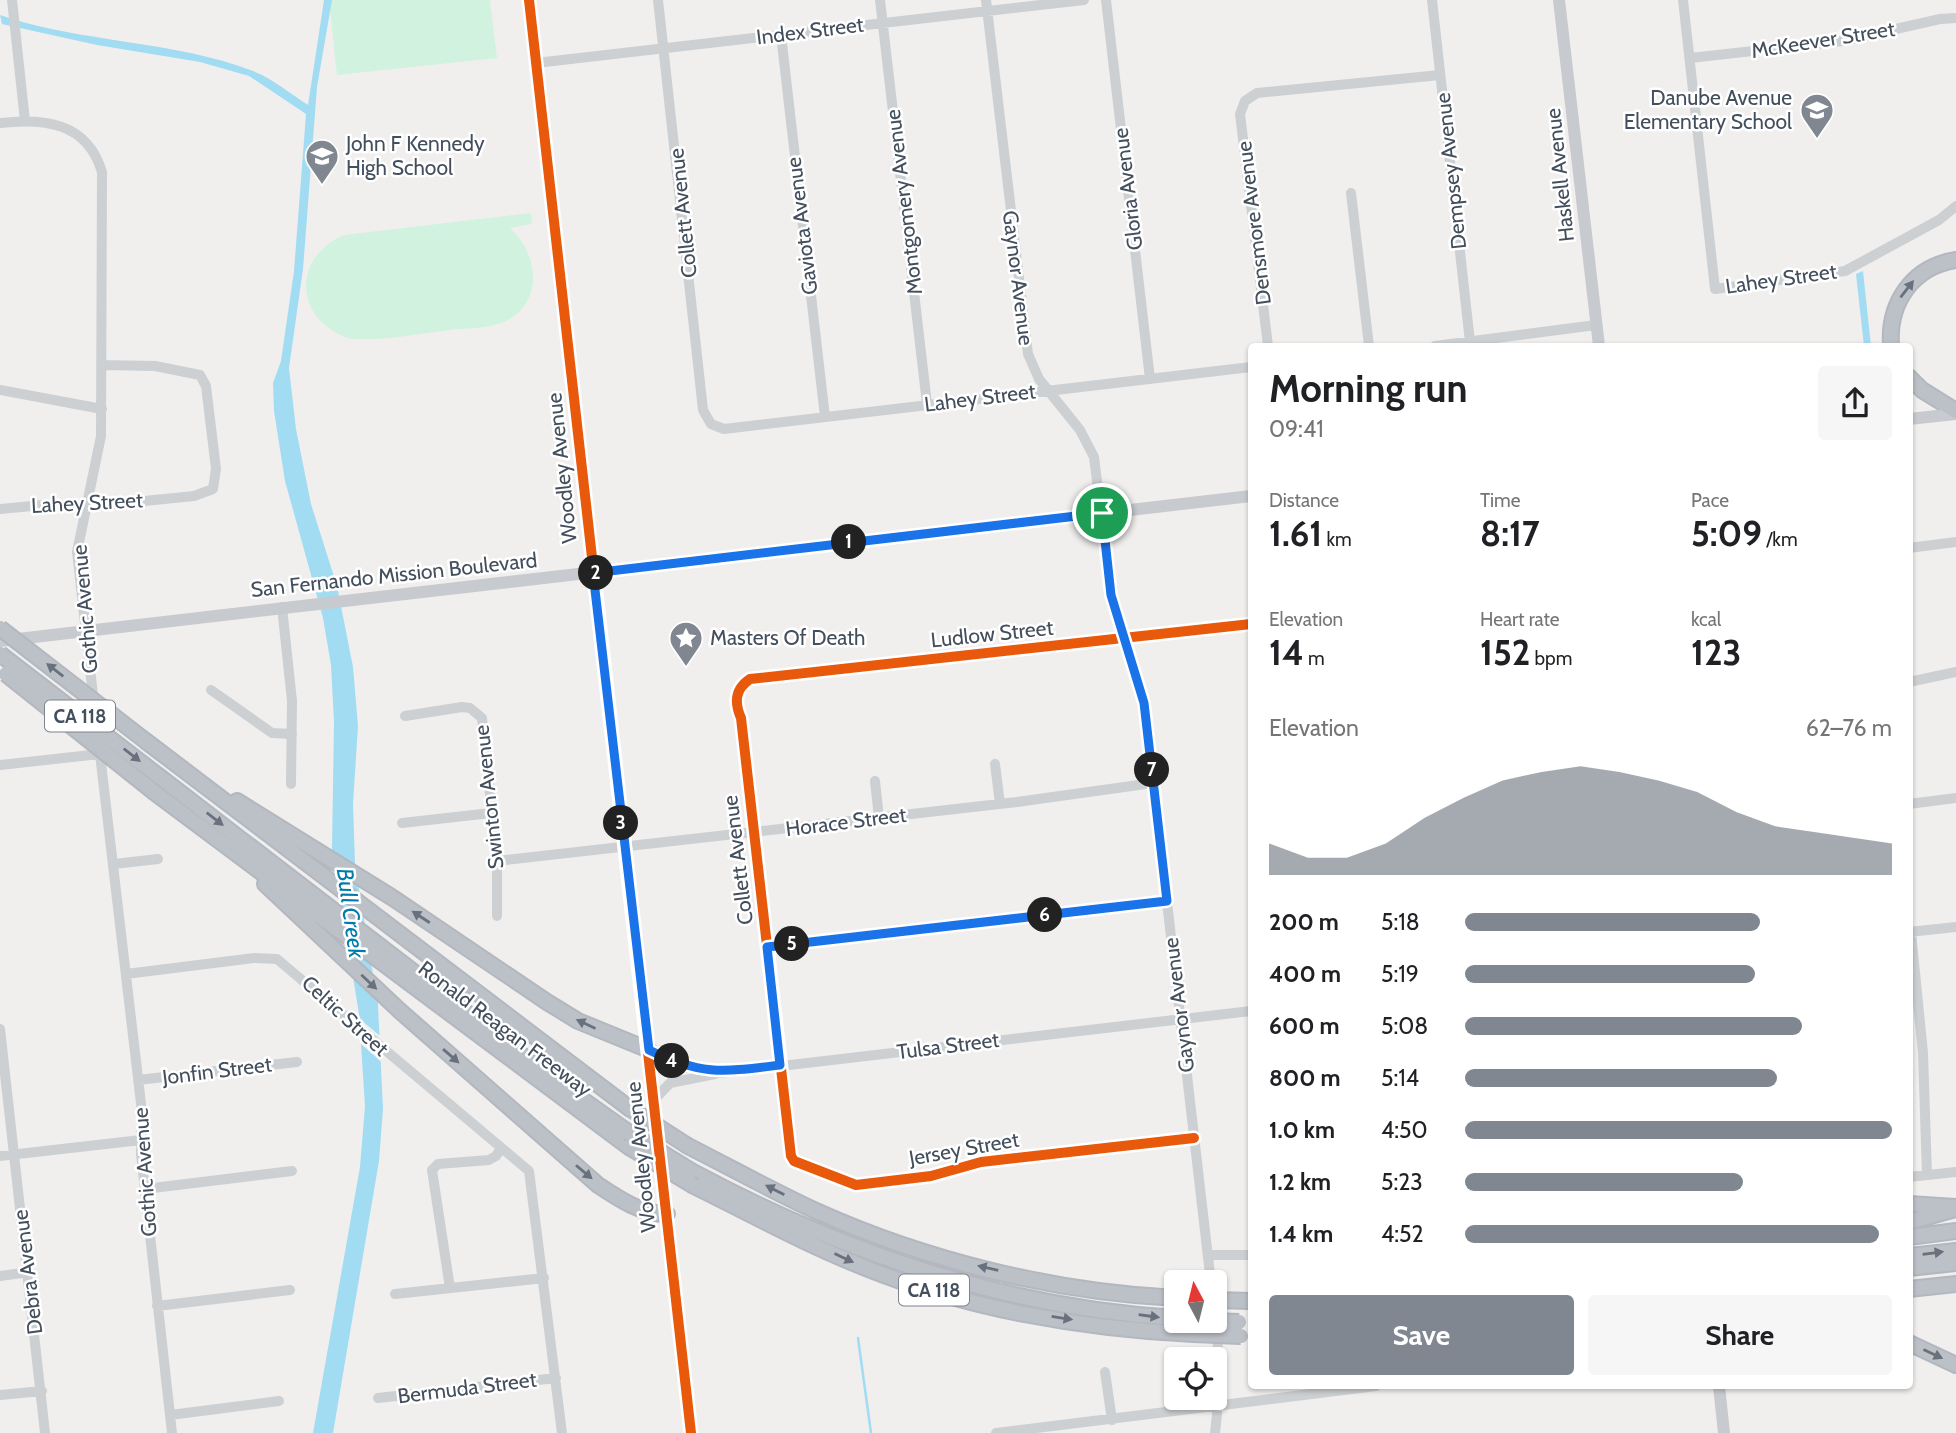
<!DOCTYPE html>
<meta charset="utf-8">
<style>
:root{--surface:#fff;--page:#f6f6f6;--text:#202124;--muted:#757577;--accent:#808790}
body{margin:0;font-family:Cabin,sans-serif;background:var(--page);color:var(--text);height:100vh;display:flex;flex-direction:column;font-size:26px;white-space:nowrap}
*{box-sizing:border-box;margin:0}
p{font-size:23px;color:var(--muted)}
.icon{flex:none;width:38px;height:38px;fill:none;stroke:currentColor;stroke-width:2;stroke-linecap:round;stroke-linejoin:round}
.map{position:relative;flex:1;overflow:hidden}
.sheet{position:absolute;left:1248px;top:343px;width:665px;height:1046px;display:flex;flex-direction:column;background:var(--surface);border-radius:7px;box-shadow:0 2px 5px #0004}
.sheet>*{flex:none}
.needle{width:46px;rotate:353deg}
.controls{position:absolute;left:1164px;top:1270px;display:grid;gap:14px}
.controls a{display:grid;place-items:center;width:63px;height:63px;border-radius:7px;background:var(--surface);box-shadow:0 2px 5px #0004;font-size:35px}
.pin{position:absolute;display:grid;place-items:center;width:60px;height:60px;color:#fff;margin:-30px;border:4px solid #fff;border-radius:50%;box-shadow:0 2px 7px #0007}
.km{position:absolute;width:35px;height:35px;margin:-18px;border-radius:50%;background:#222;color:#fff;font-size:19px;line-height:35px;text-align:center}
.round{display:grid;place-items:center;flex:none;width:74px;height:74px;border-radius:7px;background:var(--page)}
.head{display:flex;align-items:center;justify-content:space-between;height:119px;padding:0 21px}
h1{font-size:38px;font-weight:800;line-height:52px}
.metrics{display:grid;grid-template-columns:repeat(3,1fr);gap:10px;height:119px;padding:7px 21px}
.metrics div{display:grid;align-content:center}
.metrics b{font-size:35px;font-weight:800}
.metrics small{font-size:19px;font-weight:400}
.metrics p{font-size:19px}
.chart{height:196px;padding:14px 21px}
.chart p{display:flex;justify-content:space-between}
.chart svg{width:100%;height:126px;margin-top:7px;fill:var(--accent);opacity:.7}
.primary-button{display:flex;gap:14px;margin-top:auto;padding:14px 21px}
.primary-button a{flex:1;height:80px;border-radius:7px;background:var(--accent);color:#fff;font-size:28px;font-weight:800;line-height:80px;text-align:center}
.primary-button a+a{background:var(--page);color:var(--text)}
ul{padding:0 21px;list-style:none;font-size:23px}
li{display:grid;grid-template-columns:112px 84px 1fr;align-items:center;height:52px}
li i{height:18px;border-radius:9px;background:var(--accent)}
.map>svg:first-child{display:block}
</style>
<div class="map">
<svg width="1956" height="1433" viewBox="0 0 1956 1433">
<rect width="100%" height="100%" fill="#f0efee"/>
<path fill="#d0f2df" d="M329,0H490L497,58L337,75Z
M531,213L532,224L510,228C541,256 544,309 498,324C483,329 464,328 449,330C417,334 384,341 351,339C295,322 290,258 344,235Z"/>
<path fill="#a1dcf3" d="M324,0H332L317,87L303,269L289,368L296,429L311,504L337,586L353,667L358,726L353,804L355,864L378,1005L383,1109L379,1161L333,1433H313L360,1167L365,1106L359,1014L332,848L334,722L331,665L323,618L285,481L274,411L273,383L281,361L294,271L306,114L249,76L200,62L97,45L2,24L0,15C82,43 172,40 253,71C272,78 291,94 308,105Z
M1863,271L1871,346H1864L1856,274Z"/>
<path fill="#f0efee" d="M355,1015L385,1040L386,1066L358,1041Z"/>
<g fill="none" stroke-linecap="round" stroke-linejoin="round">
<path stroke="#a1dcf3" stroke-width="2.5" d="M858,1338L871,1433"/>
<defs>
<path id="highway" d="M1891,346C1888,303 1912,267 1956,260
M1909,377L1922,390L1956,411
M147,742L629,1108
M161,778L545,1073L628,1132
M154,792L629,1147
M237,801L393,898L547,1002L578,1021L649,1050
M265,884L400,1011L598,1185C619,1199 641,1214 667,1214
M688,1146C731,1168 773,1191 816,1211C927,1261 1054,1292 1176,1298
M691,1171C840,1251 1005,1308 1176,1318
M694,1186C751,1214 807,1245 866,1268C968,1309 1084,1329 1193,1334
M1909,1204L1956,1207
M1909,1222L1956,1209
M1909,1237L1956,1231
M1909,1256L1956,1251
M1909,1268L1956,1263
M1909,1289L1956,1284
M1214,1300L1251,1301
M1909,1343L1956,1365"/>
</defs>
<use href="#highway" stroke="#b3b7bf" stroke-width="18"/>
<path stroke="#ccd0d3" stroke-width="10" d="M12,0L25,121
M658,0L703,410L711,424L724,429L1251,367
M880,0L927,404
M986,0L1028,354L1039,379L1080,430L1094,457L1111,595L1144,703L1211,1283
M1106,0L1150,379
M1432,0L1470,342
M1683,0L1715,289L1845,271L1939,220L1956,206
M781,35L825,417
M1690,58L1843,41L1940,19L1956,18
M536,63L1084,0
M0,123C44,118 87,122 102,172L101,436L77,552L97,731
M1351,193L1369,346
M1268,346L1240,114L1245,101L1257,93L1440,75
M1435,346L1596,325
M0,390L102,409
M0,509L43,505L85,507L194,496L213,489L216,469L206,386L200,375L155,366L102,365
M1909,548L1956,542
M282,607L292,701L291,784
M1909,682L1956,672
M211,690L272,733L292,734
M405,716L462,707L470,708L482,718L497,861V916
M99,746L142,1112L141,1154L172,1433
M995,764L1000,804
M0,765L100,754
M875,781L879,818
M1909,804L1956,798
M402,823L491,813
M497,861L1017,802L1153,783
M114,864L158,859
M1909,932L1956,927
M1911,932L1923,1053L1927,1175
M767,947L1167,900
M126,974L254,958L277,959L529,1171L562,1433
M0,1029L45,1433
M649,1050L686,1067L721,1073L1251,1011
M138,1080L297,1062
M654,1100L670,1083L715,1074
M1194,1138L981,1162L931,1176L856,1185L794,1161L791,1156L741,718C734,702 735,689 750,679L1251,624
M0,1156L141,1140
M1909,1177L1956,1172
M145,1189L292,1171
M1208,1255H1251
M0,1276L29,1272
M450,1288L432,1170L438,1164L489,1160L496,1156L501,1148
M395,1294L544,1278
M157,1306L290,1290
M1105,1372L1112,1420
M0,1395L42,1391
M378,1398L556,1378
M170,1415L279,1401
M996,1433L1376,1386
M1215,1433L1221,1377L1216,1329"/>
<path stroke="#c7cacf" stroke-width="12" d="M529,0L691,1433
M1559,0L1599,346
M1909,419L1956,414
M0,641L1251,496
M1719,1386L1724,1433"/>
<use href="#highway" stroke="#bcc1c7" stroke-width="14"/>
<defs>
<path id="highway-bridge" d="M0,628L147,742
M0,654L161,778
M6,674L154,792
M629,1108L688,1146
M628,1132L691,1171
M629,1147L694,1186
M1214,1321L1239,1322
M1193,1334L1241,1336"/>
</defs>
<use href="#highway-bridge" stroke="#b3b7bf" stroke-width="18" stroke-linecap="butt"/>
<use href="#highway-bridge" stroke="#bcc1c7" stroke-width="14"/>
<defs>
<path id="cycleway" d="M529,0L691,1433
M1194,1138L981,1162L931,1176L856,1185L794,1161L791,1156L741,718C734,702 735,689 750,679L1251,624"/>
</defs>
<use href="#cycleway" stroke="#fff" stroke-width="15"/>
<use href="#cycleway" stroke="#e8590c" stroke-width="10"/>
</g>
<defs><path id="oneway-solid" d="M-6-.8H1V-3.2L6.5 0L1 3.2V.8H-6Z" transform="scale(1.75)"/></defs>
<g fill="#68717d">
<use href="#oneway-solid" transform="translate(1907 289) rotate(-52)"/>
<use href="#oneway-solid" transform="translate(55 670) rotate(-142)"/>
<use href="#oneway-solid" transform="translate(132 755) rotate(38)"/>
<use href="#oneway-solid" transform="translate(215 819) rotate(38)"/>
<use href="#oneway-solid" transform="translate(421 917) rotate(-147)"/>
<use href="#oneway-solid" transform="translate(369 982) rotate(43)"/>
<use href="#oneway-solid" transform="translate(586 1024) rotate(-155)"/>
<use href="#oneway-solid" transform="translate(451 1056) rotate(41)"/>
<use href="#oneway-solid" transform="translate(584 1172) rotate(40)"/>
<use href="#oneway-solid" transform="translate(775 1190) rotate(-153)"/>
<use href="#oneway-solid" transform="translate(1933 1253) rotate(-7)"/>
<use href="#oneway-solid" transform="translate(844 1258) rotate(25)"/>
<use href="#oneway-solid" transform="translate(988 1268) rotate(-167)"/>
<use href="#oneway-solid" transform="translate(1149 1316) rotate(8)"/>
<use href="#oneway-solid" transform="translate(1062 1318) rotate(9)"/>
<use href="#oneway-solid" transform="translate(1933 1354) rotate(25)"/>
</g>
<g fill="none" stroke-linecap="round" stroke-linejoin="round">
<defs>
<path id="route" d="M1102,513L1111,595L1144,703L1167,901L767,947L780,1065C723,1072 702,1076 649,1050L593,573Z"/>
</defs>
<use href="#route" stroke="#fff" stroke-width="14"/>
<use href="#route" stroke="#1a73e8" stroke-width="9"/>
</g>
<defs>
<symbol id="school-pin" viewBox="-11 -11 22 30"><path d="M0 17L-7.5 6A9.5 9.5 0 1 1 7.5 6Z" fill="#808790" stroke="#fff"/><path d="M0-5L7-2L0 1L-7-2ZM-4 1L0 2.5L4 1V4Q0 6-4 4Z" fill="#fff"/></symbol>
<symbol id="sight-pin" viewBox="-11 -11 22 30"><path d="M0 17L-7.5 6A9.5 9.5 0 1 1 7.5 6Z" fill="#808790" stroke="#fff"/><path d="M0-6L1.8-2.2L6-1.7L2.9 1.2L3.7 5.4L0 3.3L-3.7 5.4L-2.9 1.2L-6-1.7L-1.8-2.2Z" fill="#fff"/></symbol>
</defs>
<g fill-rule="evenodd">
<use href="#school-pin" x="1798" y="91" width="38" height="52"/>
<use href="#school-pin" x="303" y="137" width="38" height="52"/>
<use href="#sight-pin" x="667" y="619" width="38" height="52"/>
</g>
<g text-anchor="middle" stroke-width="5" stroke-linejoin="round" paint-order="stroke">
<g fill="#fff" stroke="#7c848e" stroke-width="2">
<rect x="45" y="700.5" width="70" height="31" rx="5"/>
<rect x="899" y="1274.5" width="70" height="31" rx="5"/>
</g>
<g font-size="19" font-weight="bold" fill="#444f5d">
<text x="80" y="723">CA 118</text>
<text x="934" y="1297">CA 118</text>
</g>
<g font-size="21" fill="#444f5d" stroke="#fff">
<text transform="translate(810 31) rotate(-7)" y="7">Index Street</text>
<text transform="translate(1823 40) rotate(-9)" y="7">McKeever Street</text>
<text transform="translate(1451 171) rotate(-96)" y="7">Dempsey Avenue</text>
<text transform="translate(1560 175) rotate(-96)" y="7">Haskell Avenue</text>
<text transform="translate(1128 189) rotate(-97)" y="7">Gloria Avenue</text>
<text transform="translate(904 202) rotate(-97)" y="7">Montgomery Avenue</text>
<text transform="translate(683 213) rotate(-96)" y="7">Collett Avenue</text>
<text transform="translate(1254 223) rotate(-97)" y="7">Densmore Avenue</text>
<text transform="translate(802 226) rotate(-97)" y="7">Gaviota Avenue</text>
<text transform="translate(1018 278) rotate(83)" y="7">Gaynor Avenue</text>
<text transform="translate(1781 279) rotate(-8)" y="7">Lahey Street</text>
<text transform="translate(980 398) rotate(-7)" y="7">Lahey Street</text>
<text transform="translate(562 468) rotate(-96)" y="7">Woodley Avenue</text>
<text transform="translate(87 503) rotate(-3)" y="7">Lahey Street</text>
<text transform="translate(394 575) rotate(-6)" y="7">San Fernando Mission Boulevard</text>
<text transform="translate(85 609) rotate(-95)" y="7">Gothic Avenue</text>
<text transform="translate(992 634) rotate(-6)" y="7">Ludlow Street</text>
<text transform="translate(489 797) rotate(-96)" y="7">Swinton Avenue</text>
<text transform="translate(846 822) rotate(-7)" y="7">Horace Street</text>
<text transform="translate(738 860) rotate(-97)" y="7">Collett Avenue</text>
<text transform="translate(1179 1005) rotate(-97)" y="7">Gaynor Avenue</text>
<text transform="translate(345 1016) rotate(42)" y="7">Celtic Street</text>
<text transform="translate(505 1029) rotate(37)" y="7">Ronald Reagan Freeway</text>
<text transform="translate(948 1046) rotate(-7)" y="7">Tulsa Street</text>
<text transform="translate(217 1071) rotate(-7)" y="7">Jonfin Street</text>
<text transform="translate(964 1149) rotate(-10)" y="7">Jersey Street</text>
<text transform="translate(641 1157) rotate(-96)" y="7">Woodley Avenue</text>
<text transform="translate(145 1172) rotate(-94)" y="7">Gothic Avenue</text>
<text transform="translate(28 1272) rotate(-97)" y="7">Debra Avenue</text>
<text transform="translate(467 1388) rotate(-7)" y="7">Bermuda Street</text>
</g>
<g font-size="21" fill="#444f5d" stroke="#fff" text-anchor="start">
<text x="1792" y="105" text-anchor="end">Danube Avenue<tspan x="1792" dy="24">Elementary School</tspan></text>
<text x="346" y="151">John F Kennedy<tspan x="346" dy="24">High School</tspan></text>
<text x="710" y="645">Masters Of Death</text>
</g>
<g font-size="23" font-style="italic" fill="#017bac" stroke="#fff">
<text transform="translate(351 913) rotate(82)" y="8">Bull Creek</text>
</g>
</g>
</svg>
<div class="controls">
<a><svg class="needle" viewBox="-14 -14 28 28"><path d="M0-13l5 13h-10z" fill="#e53935"/><path d="M0 13l5-13h-10z" fill="#757577"/></svg></a>
<a><svg class="icon" aria-label="locate" viewBox="0 0 24 24"><circle cx="12" cy="12" r="6"/><path d="M12 2v4M12 18v4M2 12h4M18 12h4"/></svg></a>
</div>
<div class="pin" style="left:1102px;top:513px;background:#1e9e55"><svg class="icon" aria-label="arrive" viewBox="0 0 24 24"><path d="M6 21V4h12l-3 4 3 4H6"/></svg></div>
<b class="km" style="left:849px;top:542px">1</b>
<b class="km" style="left:596px;top:573px">2</b>
<b class="km" style="left:621px;top:823px">3</b>
<b class="km" style="left:672px;top:1061px">4</b>
<b class="km" style="left:792px;top:944px">5</b>
<b class="km" style="left:1045px;top:915px">6</b>
<b class="km" style="left:1152px;top:770px">7</b>
<section class="sheet">
<div class="head"><div><h1>Morning run</h1><p>09:41</p></div><a class="round"><svg class="icon" aria-label="share" viewBox="0 0 24 24"><path d="M12 15V3M7 8l5-5 5 5M5 13v7h14v-7"/></svg></a></div>
<div class="metrics">
<div><p>Distance</p><b>1.61<small> km</small></b></div>
<div><p>Time</p><b>8:17</b></div>
<div><p>Pace</p><b>5:09<small> /km</small></b></div>
</div>
<div class="metrics">
<div><p>Elevation</p><b>14<small> m</small></b></div>
<div><p>Heart rate</p><b>152<small> bpm</small></b></div>
<div><p>kcal</p><b>123</b></div>
</div>
<div class="chart"><p><span>Elevation</span>62–76 m</p>
<svg viewBox="0 0 160 44" preserveAspectRatio="none"><path d="M0 44V33L10 38L20 38L30 33L40 24L50 17L60 11L70 8L80 6L90 8L100 11L110 15L120 22L130 27L140 29L150 31L160 33V44z"/></svg>
</div>
<ul>
<li><b>200 m</b>5:18<i style="width:69%"></i></li>
<li><b>400 m</b>5:19<i style="width:68%"></i></li>
<li><b>600 m</b>5:08<i style="width:79%"></i></li>
<li><b>800 m</b>5:14<i style="width:73%"></i></li>
<li><b>1.0 km</b>4:50<i style="width:100%"></i></li>
<li><b>1.2 km</b>5:23<i style="width:65%"></i></li>
<li><b>1.4 km</b>4:52<i style="width:97%"></i></li>
</ul>
<div class="primary-button"><a>Save</a><a>Share</a></div>
</section>
</div>
